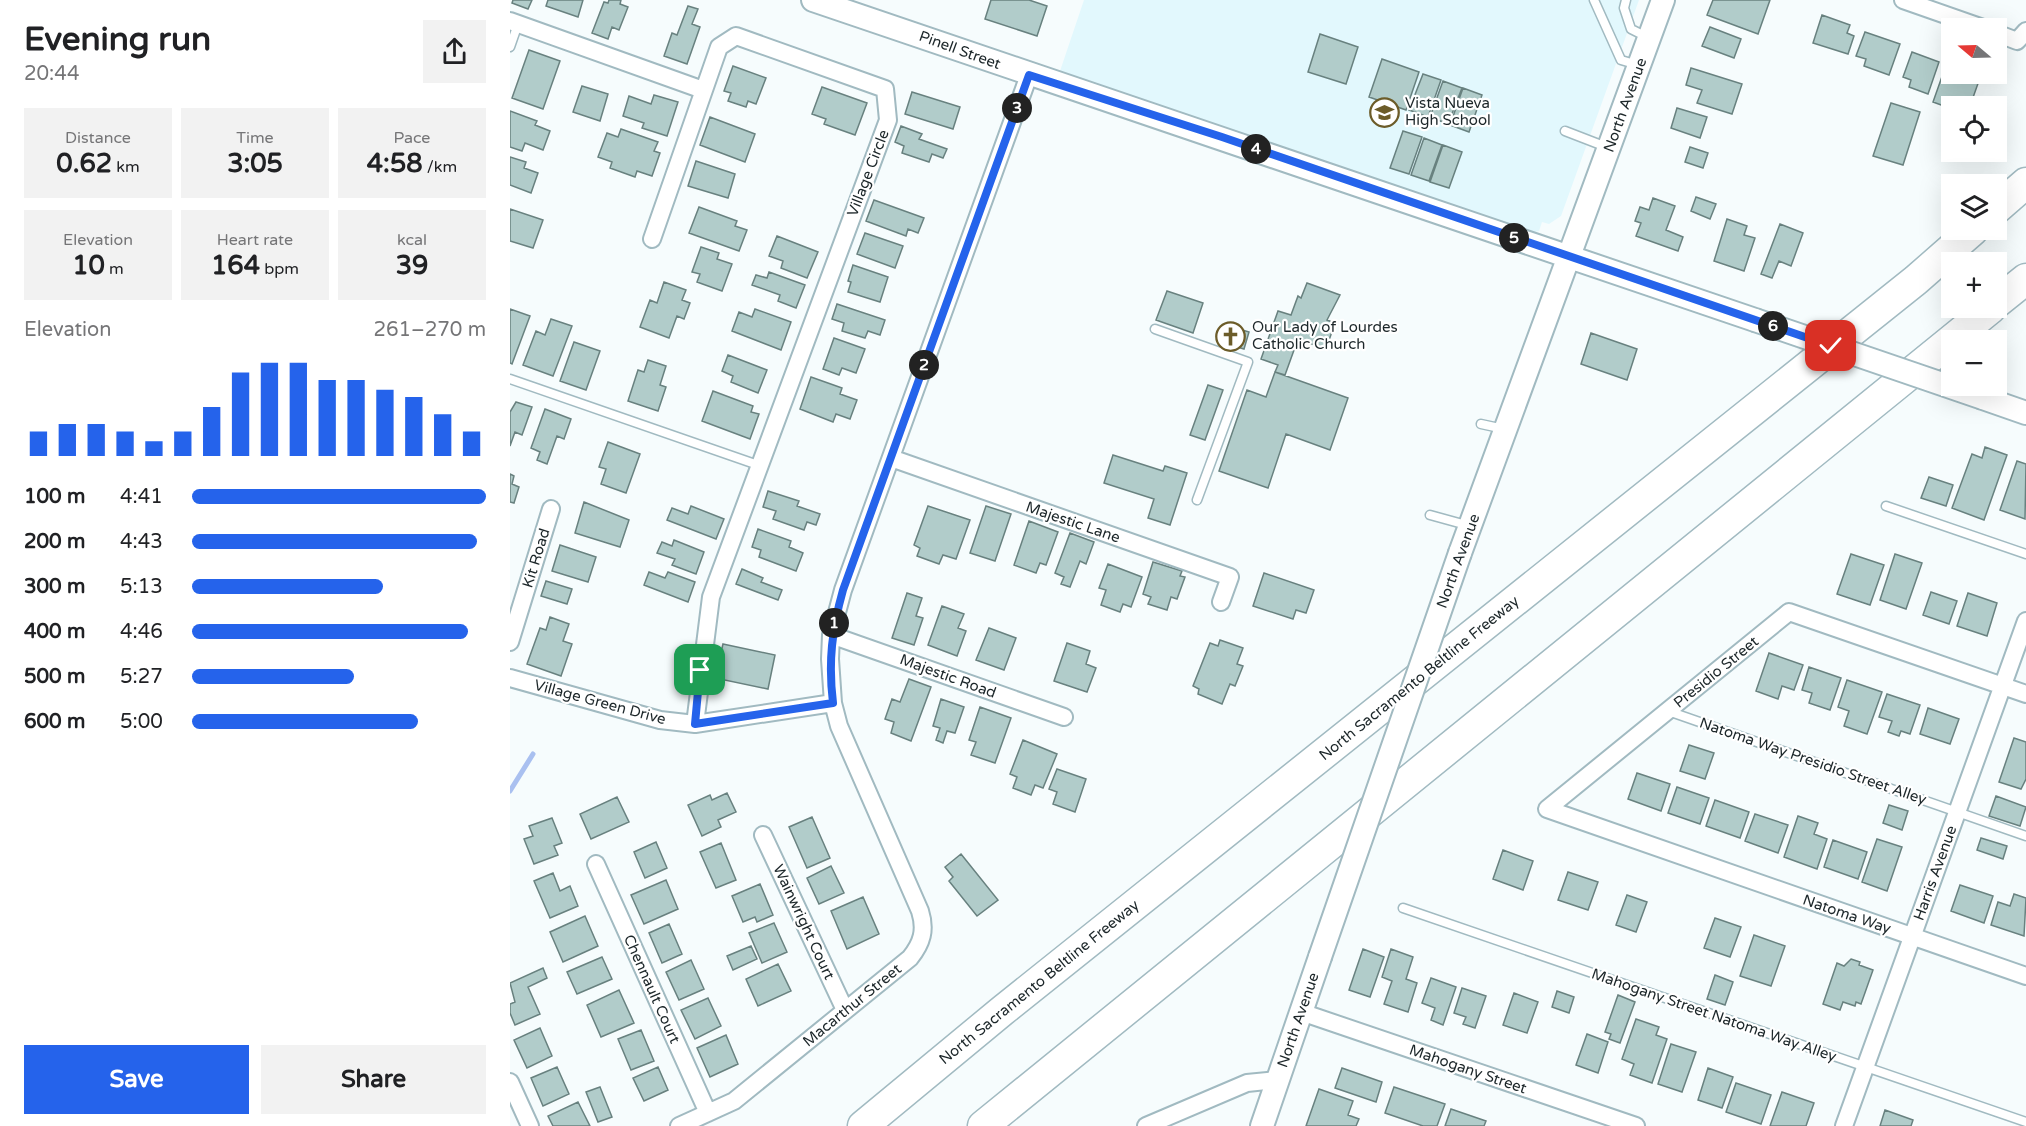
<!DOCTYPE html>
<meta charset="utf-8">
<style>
:root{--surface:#fff;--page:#f2f2f2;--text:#202124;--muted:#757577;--accent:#2563eb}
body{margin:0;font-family:"Varela Round",sans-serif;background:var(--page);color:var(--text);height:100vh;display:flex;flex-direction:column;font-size:22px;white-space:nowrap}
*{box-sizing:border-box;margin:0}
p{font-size:20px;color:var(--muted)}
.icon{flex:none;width:33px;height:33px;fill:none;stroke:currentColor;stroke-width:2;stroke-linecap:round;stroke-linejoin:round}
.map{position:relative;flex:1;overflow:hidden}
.drawer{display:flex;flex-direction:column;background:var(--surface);width:510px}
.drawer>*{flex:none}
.needle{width:39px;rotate:289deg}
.controls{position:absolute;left:1431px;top:18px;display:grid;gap:12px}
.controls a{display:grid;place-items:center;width:66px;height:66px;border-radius:0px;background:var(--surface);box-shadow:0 6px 24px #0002;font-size:30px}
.pin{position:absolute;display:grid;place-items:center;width:51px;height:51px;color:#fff;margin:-26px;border-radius:12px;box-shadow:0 3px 9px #0006}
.km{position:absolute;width:30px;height:30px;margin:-15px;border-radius:50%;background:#222;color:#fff;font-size:16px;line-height:30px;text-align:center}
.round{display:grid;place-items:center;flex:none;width:63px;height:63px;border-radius:0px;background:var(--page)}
.head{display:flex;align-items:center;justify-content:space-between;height:102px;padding:0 24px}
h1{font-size:33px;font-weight:700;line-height:45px}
.metrics{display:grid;grid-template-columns:repeat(3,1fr);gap:9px;height:102px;padding:6px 24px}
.metrics div{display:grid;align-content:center;border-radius:0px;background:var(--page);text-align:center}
.metrics b{font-size:26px;font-weight:700}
.metrics small{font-size:16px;font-weight:400}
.metrics p{font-size:16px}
.chart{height:168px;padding:12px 24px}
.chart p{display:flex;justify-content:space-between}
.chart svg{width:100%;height:108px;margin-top:6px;stroke:var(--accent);stroke-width:6}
.primary-button{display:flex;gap:12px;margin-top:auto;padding:12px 24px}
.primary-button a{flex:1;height:69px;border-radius:0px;background:var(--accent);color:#fff;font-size:24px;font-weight:700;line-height:69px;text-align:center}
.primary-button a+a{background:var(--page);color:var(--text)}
ul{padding:0 24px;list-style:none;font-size:20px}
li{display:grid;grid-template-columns:96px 72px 1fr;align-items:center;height:45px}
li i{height:15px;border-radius:8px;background:var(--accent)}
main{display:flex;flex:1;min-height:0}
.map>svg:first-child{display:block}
</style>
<main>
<section class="drawer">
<div class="head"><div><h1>Evening run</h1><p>20:44</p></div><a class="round"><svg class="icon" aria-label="share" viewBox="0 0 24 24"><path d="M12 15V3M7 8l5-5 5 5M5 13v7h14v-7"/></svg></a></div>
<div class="metrics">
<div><p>Distance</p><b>0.62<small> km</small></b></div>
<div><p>Time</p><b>3:05</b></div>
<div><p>Pace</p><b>4:58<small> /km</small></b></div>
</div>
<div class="metrics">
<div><p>Elevation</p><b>10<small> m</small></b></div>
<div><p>Heart rate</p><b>164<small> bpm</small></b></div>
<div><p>kcal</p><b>39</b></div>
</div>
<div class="chart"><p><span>Elevation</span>261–270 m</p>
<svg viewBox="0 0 160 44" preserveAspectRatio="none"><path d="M5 44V34M15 44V31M25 44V31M35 44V34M45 44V38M55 44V34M65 44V24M75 44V10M85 44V6M95 44V6M105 44V13M115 44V13M125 44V17M135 44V20M145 44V27M155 44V34"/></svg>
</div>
<ul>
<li><b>100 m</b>4:41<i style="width:100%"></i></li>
<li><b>200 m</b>4:43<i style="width:97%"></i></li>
<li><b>300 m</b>5:13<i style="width:65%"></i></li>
<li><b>400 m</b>4:46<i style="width:94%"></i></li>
<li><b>500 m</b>5:27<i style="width:55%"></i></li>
<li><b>600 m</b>5:00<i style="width:77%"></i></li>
</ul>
<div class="primary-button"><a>Save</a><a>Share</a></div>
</section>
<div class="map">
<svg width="1516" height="1126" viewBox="0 0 1516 1126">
<rect width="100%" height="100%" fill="#f6fcfd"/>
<path fill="#e2f8fd" d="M574,0H1129L1051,216L1039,224L1032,222L1029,231L1015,234L549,74Z"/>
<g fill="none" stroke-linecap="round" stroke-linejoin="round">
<path stroke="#a9c0f0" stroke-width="5" d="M0,791L23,754"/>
</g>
<path fill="#b1ccca" stroke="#68817f" stroke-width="1.5" d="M3,0H22L18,9L2,3Z
M38,0H73L68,17L36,6Z
M99,0H111L110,4L118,7L109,30L102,27L98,39L82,33L94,2L98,3Z
M481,0H519L537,6L527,36L475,19Z
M1203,0H1260L1248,34L1197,15Z
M178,6L188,9L182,24L190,27L177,64L154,56L162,33L167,35Z
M1312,15L1340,25L1337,33L1344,36L1338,54L1303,43Z
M1200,27L1231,39L1224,58L1192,46Z
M1355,32L1390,44L1379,75L1354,66L1356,59L1346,56Z
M810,34L848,47L836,84L798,72Z
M19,50L50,61L33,109L2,98Z
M1402,52L1429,62L1418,94L1399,87L1401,80L1393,77Z
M872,59L909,72L896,110L859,97Z
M223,66L256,78L246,104L238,101L236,107L218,101L221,93L214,91Z
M1181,68L1232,84L1222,114L1187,103L1192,90L1176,85Z
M1435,68L1442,71V74L1471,75L1460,106H1442V109L1423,102Z
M913,74L931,80L918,117L899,110Z
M933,81L952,88L938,124L920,117Z
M72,86L98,94L90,121L63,112Z
M312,87L357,103L345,135L314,124L316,119L302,114Z
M953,88L972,95L959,132L940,125Z
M402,92L450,107L443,129L395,114Z
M144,95L168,102L157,136L132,128L134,123L113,116L119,96L141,104Z
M1381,103L1410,112L1393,165L1363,156Z
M1167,108L1197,117L1190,138L1161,128Z
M0,111L27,121L25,125L40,131L33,150L15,143L12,151L0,147Z
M200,117L245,134L235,162L190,145Z
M391,126L412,134L409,139L437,149L433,158L422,154L419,162L392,153L394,146L385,142Z
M111,129L148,142L144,151L150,153L142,176L127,171L125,177L100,168L102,162L88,157L97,133L108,137Z
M893,131L912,137L899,174L880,168Z
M914,138L932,145L919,181L901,175Z
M933,145L952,152L939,188L920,182Z
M1180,147L1198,153L1193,168L1175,162Z
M0,157L16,162L14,168L28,173L21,193L0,185Z
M186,161L225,174L218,198L178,186Z
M1186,197L1206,204L1200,219L1181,211Z
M1143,198L1165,206L1156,230L1173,237L1168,251L1126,236L1131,223L1125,221L1130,207L1139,210Z
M364,200L414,218L408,233L398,229L396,236L356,221Z
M189,207L227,221L225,226L237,230L229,251L179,233Z
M0,209L33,220L23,248L0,241Z
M1217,219L1237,226L1234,235L1245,238L1234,271L1204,261Z
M1270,224L1293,233L1281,266L1269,261L1262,278L1251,274Z
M355,233L393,246L385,268L347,254Z
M267,236L308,252L297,278L271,268L273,261L259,256Z
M191,247L209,253L207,259L222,264L212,291L187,282L190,274L182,272Z
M343,265L378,277L370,302L338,292L341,282L338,281Z
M259,272L295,285L286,308L268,301L270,295L242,285L246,275L257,278Z
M154,282L176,290L172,300L180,303L174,319L167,316L159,338L130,327L140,300L147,303Z
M797,283L830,295L817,320L825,323L816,349L788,339L775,375L765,372L768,365L751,359L768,311L781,315L788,296L791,298Z
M657,291L693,303L683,333L646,320Z
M327,304L375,320L370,335L358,331L355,338L332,331L334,323L322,319Z
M0,309L20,316L2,364L0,363Z
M245,309L281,322L271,350L222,331L229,312L242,317Z
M41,319L62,326L43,376L13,365L26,331L35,335Z
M716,325L739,332L734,349L710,342Z
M1081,333L1127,349L1117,380L1071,364Z
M324,338L355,349L346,373L332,368L329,375L313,369Z
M64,342L90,351L76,390L50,381Z
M218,355L257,370L248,393L221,382L223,376L212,371Z
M138,360L156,366L150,385L156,387L148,411L118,401L128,370L134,372Z
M765,372L838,398L820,450L776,434L758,488L709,471L737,390L756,397Z
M301,377L332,388L330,394L347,400L340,419L326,414L323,422L290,409Z
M698,385L713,390L695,440L680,435Z
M203,391L243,406L241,412L249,414L240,439L192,421Z
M6,402L22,407L12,435L5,432L0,446V412Z
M35,409L61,419L54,439L47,436L37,464L27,460L30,452L21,448Z
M98,442L130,454L116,493L91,484L96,469L89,467Z
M1475,447L1497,455L1474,520L1442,508L1462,454L1472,458Z
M603,455L653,471L655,466L677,473L660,525L638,518L644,499L594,483Z
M1507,461L1516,464L1515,519L1490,510Z
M0,474L4,476L2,484L9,487L4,503L0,502Z
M1419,477L1443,485L1436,506L1411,498Z
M258,491L289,501L287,506L310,514L306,525L297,522L294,530L263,519L266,511L253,507Z
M74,502L119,520L110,547L65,533Z
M181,506L214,519L206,539L157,520L162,508L178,514Z
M418,506L460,520L446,559L433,555L429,564L407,556L410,548L404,545Z
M476,506L501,514L485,561L460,553Z
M519,521L548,532L536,565L530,563L526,573L504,565Z
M248,529L281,541L279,547L293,553L286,571L249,557L251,550L242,547Z
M560,533L584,542L576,564L570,561L560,587L551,584L554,577L545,573Z
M164,540L194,552L186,574L162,565L165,559L147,553L152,542L162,546Z
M50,545L86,557L78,582L42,571Z
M1341,554L1374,565L1360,605L1327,594Z
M1385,554L1412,563L1396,609L1370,600Z
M643,562L672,571L670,576L675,577L667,599L661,597L657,610L638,604L641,597L633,594Z
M598,564L632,577L621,607L613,604L610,612L591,605L596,590L589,588Z
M232,569L253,578L251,582L272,590L268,600L226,584Z
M139,572L155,578L158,572L185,582L178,602L134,585Z
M754,573L804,590L796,613L786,610L783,619L743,606Z
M36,581L62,589L57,604L31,596Z
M1421,592L1447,601L1439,624L1413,615Z
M397,593L412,598L406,616L413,618L404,645L382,638Z
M1458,593L1487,603L1477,636L1447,626Z
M432,606L454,614L448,628L456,631L447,656L418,645Z
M40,617L59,624L53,641L62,644L51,676L17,664L30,628L36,630Z
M479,628L506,638L494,670L466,660Z
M710,640L733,648L727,664L733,666L725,686L720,684L712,704L688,694L689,689L683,686L700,643L708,646Z
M557,643L580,651L576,664L586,668L577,692L544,681Z
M213,644L265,655L258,689L205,678Z
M1259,653L1293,665L1284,690L1272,686L1268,699L1246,691Z
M1299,667L1331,678L1320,710L1299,703L1302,693L1292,690Z
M399,679L421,687L401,741L381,733L384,722L375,719L382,699L390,702Z
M1337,680L1372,692L1357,734L1334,726L1339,711L1328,707Z
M1377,694L1410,705L1400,734L1391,731L1389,736L1378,732L1382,721L1369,717Z
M431,699L454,707L445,733L437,731L433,743L426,740L430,728L423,726Z
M470,707L501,718L485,763L461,755L466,742L459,740Z
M1418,708L1449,719L1440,744L1410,734Z
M1504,738L1516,742V779L1511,789L1489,782Z
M513,740L547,754L533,788L525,785L521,795L503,788L507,777L500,774Z
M1179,745L1204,753L1195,779L1170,771Z
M547,769L576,779L565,812L543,804L547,792L539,789Z
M1127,773L1160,784L1151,811L1118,799Z
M1167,787L1199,798L1190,824L1158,813Z
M217,793L226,812L208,820L211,827L192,836L178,805L200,795L202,800Z
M1486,796L1516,807L1510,826L1479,816Z
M107,797L119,822L81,839L70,814Z
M1205,800L1239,812L1230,838L1196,826Z
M1379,805L1398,811L1392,830L1373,823Z
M1245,814L1278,825L1268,853L1235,841Z
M1288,816L1308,823L1304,834L1317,839L1307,869L1274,857Z
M302,817L320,858L297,868L279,827Z
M42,818L52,843L44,846L48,855L24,864L14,839L23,836L19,826Z
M1471,838L1497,846L1493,859L1467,850Z
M1367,839L1392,847L1377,891L1352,882Z
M1323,840L1357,852L1348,879L1314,867Z
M146,842L157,868L135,878L124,852Z
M211,843L226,880L206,888L190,852Z
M993,850L1023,861L1013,890L983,879Z
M451,854L488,900L467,916L439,881L443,877L435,867Z
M321,866L334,893L309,904L297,878Z
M1058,872L1088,882L1078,910L1048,900Z
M43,873L50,891L60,886L68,906L40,918L24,881Z
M156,880L168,909L134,924L121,895Z
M250,884L263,915L247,922L245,917L233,922L222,896Z
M1450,885L1483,896L1474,923L1441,911Z
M1504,894L1516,898L1514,936L1481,925L1488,902L1500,906Z
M1117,895L1137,902L1126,932L1106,925Z
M353,897L369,934L337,949L321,911Z
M75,916L88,946L53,962L40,932Z
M1205,918L1231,927L1220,957L1194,948Z
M264,923L277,952L252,963L239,933Z
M159,924L172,954L152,963L139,933Z
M1244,935L1275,946L1261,986L1230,976Z
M241,946L247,959L223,970L217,956Z
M853,949L874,957L860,997L839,990Z
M881,949L903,957L896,979L907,983L898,1012L874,1004L882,981L872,977Z
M92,957L102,979L67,994L57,972Z
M1341,959L1350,962L1349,965L1363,970L1351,1004L1346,1002L1345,1006L1333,1002L1330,1010L1313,1004L1327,963L1334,966Z
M181,960L194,989L169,1000L156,972Z
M268,964L281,991L248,1006L236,979Z
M33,968L37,978L18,987L30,1014L5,1025L0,1013V1004L5,1002L0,983Z
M1205,975L1223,982L1215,1005L1197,999Z
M921,978L946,987L933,1025L921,1020L925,1008L912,1003Z
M952,988L976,996L965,1028L953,1024L956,1017L944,1013Z
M109,990L124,1023L91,1037L77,1005Z
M1047,991L1064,997L1059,1013L1042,1007Z
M1004,993L1028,1002L1017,1033L993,1025Z
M1108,995L1125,1002L1110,1043L1099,1039L1101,1034L1095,1032Z
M198,998L211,1026L185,1039L171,1010Z
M1126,1019L1149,1027L1146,1035L1157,1039L1142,1083L1120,1075L1124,1064L1112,1059Z
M30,1028L42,1056L17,1068L4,1040Z
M131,1030L144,1061L121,1070L108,1039Z
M1077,1034L1098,1042L1088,1073L1066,1065Z
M216,1035L228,1064L200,1077L187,1048Z
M1161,1044L1186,1052L1172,1092L1148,1084Z
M47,1067L59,1094L33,1106L21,1078Z
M148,1067L158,1090L134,1101L123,1078Z
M832,1068L872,1082L866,1102L825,1088Z
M1198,1068L1223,1077L1212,1108L1188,1100Z
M1226,1083L1261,1095L1251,1124L1216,1112Z
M90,1087L102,1117L88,1122L76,1092Z
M884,1087L935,1104L927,1126H913L875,1113Z
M809,1089L843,1101L838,1115L849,1119L846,1126H796Z
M1272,1092L1304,1103L1296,1126H1260Z
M68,1102L80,1126H43L38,1116Z
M941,1109L976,1121L974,1126H935Z
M1375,1110L1403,1120L1401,1126H1370Z"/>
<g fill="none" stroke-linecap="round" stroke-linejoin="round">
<defs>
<path id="lane" d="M1084,0L1111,60L1128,65
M1116,0L1114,8L1121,29L1139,38
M0,47L8,24
M1055,131L1099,148
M645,329L738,362L687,500
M0,379L248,465
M971,424L994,429
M1376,506L1516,554
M920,515L960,526
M1158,711L1516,836
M893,908L1516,1122"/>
<path id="street" d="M1393,0L1473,28
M0,21L193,90
M1486,33L1507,41L1516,31
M142,239L209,47L226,36L375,89L378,120L201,597L185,724
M381,458L720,577L711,602
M321,635L554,717
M0,642L41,509
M0,678L150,720L185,724L323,703
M1516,694L1279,612L1037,809L1516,976
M253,835L335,1010
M86,864L198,1113
M791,1012L1126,1126
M0,1082L20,1126
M169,1126L224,1101L400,958C412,943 416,930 410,911L329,726L323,703L320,659L321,635L333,590L519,75
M636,1126L737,1083L767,1080
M1334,1126L1516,621"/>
<path id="secondary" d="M303,0L1245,320
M1473,398L1516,413
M950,553L1153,0
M752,1126L810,957"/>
<path id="highway" d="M1486,209L1516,183
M1486,303L1516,279
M353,1126L492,1011L1406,280L1463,230
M473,1126L1481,308"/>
</defs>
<use href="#lane" stroke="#a1bac1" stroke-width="11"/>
<use href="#street" stroke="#a1bac1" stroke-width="20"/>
<use href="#secondary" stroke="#a1bac1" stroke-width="26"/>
<use href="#highway" stroke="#a1bac1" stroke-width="33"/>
<use href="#lane" stroke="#fff" stroke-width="8"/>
<use href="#street" stroke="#fff" stroke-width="16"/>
<use href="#secondary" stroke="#fff" stroke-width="22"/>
<use href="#highway" stroke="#fff" stroke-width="30"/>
<defs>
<path id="secondary-bridge" d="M1245,320L1473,398
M810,957L950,553"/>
</defs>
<use href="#secondary-bridge" stroke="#a1bac1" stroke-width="26" stroke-linecap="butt"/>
<use href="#secondary-bridge" stroke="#fff" stroke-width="22"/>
</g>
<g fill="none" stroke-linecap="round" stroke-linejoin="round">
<defs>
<path id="route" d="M190,670L185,724L323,703C318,662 322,629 333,590L519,75L712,137L1321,346"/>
</defs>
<use href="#route" stroke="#fff" stroke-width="12"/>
<use href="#route" stroke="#2563eb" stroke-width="8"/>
</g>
<defs>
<symbol id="school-ring" viewBox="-11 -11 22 22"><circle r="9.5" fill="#fff" stroke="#6c5c29" stroke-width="1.5"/><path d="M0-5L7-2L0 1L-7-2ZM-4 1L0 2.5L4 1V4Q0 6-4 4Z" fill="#6c5c29"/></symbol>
<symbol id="church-ring" viewBox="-11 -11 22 22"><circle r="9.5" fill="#fff" stroke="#6c5c29" stroke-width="1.5"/><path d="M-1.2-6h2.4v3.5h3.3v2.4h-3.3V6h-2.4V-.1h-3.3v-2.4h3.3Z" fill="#6c5c29"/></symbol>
</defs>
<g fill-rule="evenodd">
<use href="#school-ring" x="858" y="96" width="33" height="33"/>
<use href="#church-ring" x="704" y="320" width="33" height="33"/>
</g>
<g text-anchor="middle" stroke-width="4.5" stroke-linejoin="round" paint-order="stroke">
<g font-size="15" fill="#1c2629" stroke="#fff">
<text transform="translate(450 50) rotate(20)" y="5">Pinell Street</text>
<text transform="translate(1115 105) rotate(-70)" y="5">North Avenue</text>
<text transform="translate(358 173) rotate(-69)" y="5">Village Circle</text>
<text transform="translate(563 522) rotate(19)" y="5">Majestic Lane</text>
<text transform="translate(26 558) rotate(-73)" y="5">Kit Road</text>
<text transform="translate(948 561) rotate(-70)" y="5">North Avenue</text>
<text transform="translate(1206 672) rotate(-39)" y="5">Presidio Street</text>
<text transform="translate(438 676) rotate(20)" y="5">Majestic Road</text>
<text transform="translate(909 678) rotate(-39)" y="5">North Sacramento Beltline Freeway</text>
<text transform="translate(90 702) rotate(15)" y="5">Village Green Drive</text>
<text transform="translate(1303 761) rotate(19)" y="5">Natoma Way Presidio Street Alley</text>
<text transform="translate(1425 873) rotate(-70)" y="5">Harris Avenue</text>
<text transform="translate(1337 914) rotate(19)" y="5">Natoma Way</text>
<text transform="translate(294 922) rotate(65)" y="5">Wainwright Court</text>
<text transform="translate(529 982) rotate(-39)" y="5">North Sacramento Beltline Freeway</text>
<text transform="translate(142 989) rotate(66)" y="5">Chennault Court</text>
<text transform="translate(342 1005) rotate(-39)" y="5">Macarthur Street</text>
<text transform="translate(1204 1015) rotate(19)" y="5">Mahogany Street Natoma Way Alley</text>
<text transform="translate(788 1020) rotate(-71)" y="5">North Avenue</text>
<text transform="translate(958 1069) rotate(19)" y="5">Mahogany Street</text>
</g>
<g font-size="15" fill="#1c2629" stroke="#fff" text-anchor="start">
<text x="895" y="108">Vista Nueva<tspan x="895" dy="17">High School</tspan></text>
<text x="742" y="332">Our Lady of Lourdes<tspan x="742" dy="17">Catholic Church</tspan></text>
</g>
</g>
</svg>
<div class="controls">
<a><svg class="needle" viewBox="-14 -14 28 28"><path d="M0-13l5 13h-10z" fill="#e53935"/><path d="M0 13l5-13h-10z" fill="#757577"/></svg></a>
<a><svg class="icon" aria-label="locate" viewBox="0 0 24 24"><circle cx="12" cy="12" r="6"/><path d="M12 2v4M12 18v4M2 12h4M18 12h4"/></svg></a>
<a><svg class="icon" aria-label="layers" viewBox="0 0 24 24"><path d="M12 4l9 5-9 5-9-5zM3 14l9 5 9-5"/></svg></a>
<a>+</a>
<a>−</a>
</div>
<div class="pin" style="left:190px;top:670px;background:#1e9e55"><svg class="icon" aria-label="arrive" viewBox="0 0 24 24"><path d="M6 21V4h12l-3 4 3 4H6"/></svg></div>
<div class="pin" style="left:1321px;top:346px;background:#d93025"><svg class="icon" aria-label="check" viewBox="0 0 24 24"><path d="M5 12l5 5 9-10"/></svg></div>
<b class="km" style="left:324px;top:623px">1</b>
<b class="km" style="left:414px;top:365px">2</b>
<b class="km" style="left:507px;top:108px">3</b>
<b class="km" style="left:746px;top:149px">4</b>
<b class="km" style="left:1004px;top:238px">5</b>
<b class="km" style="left:1263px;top:326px">6</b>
</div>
</main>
